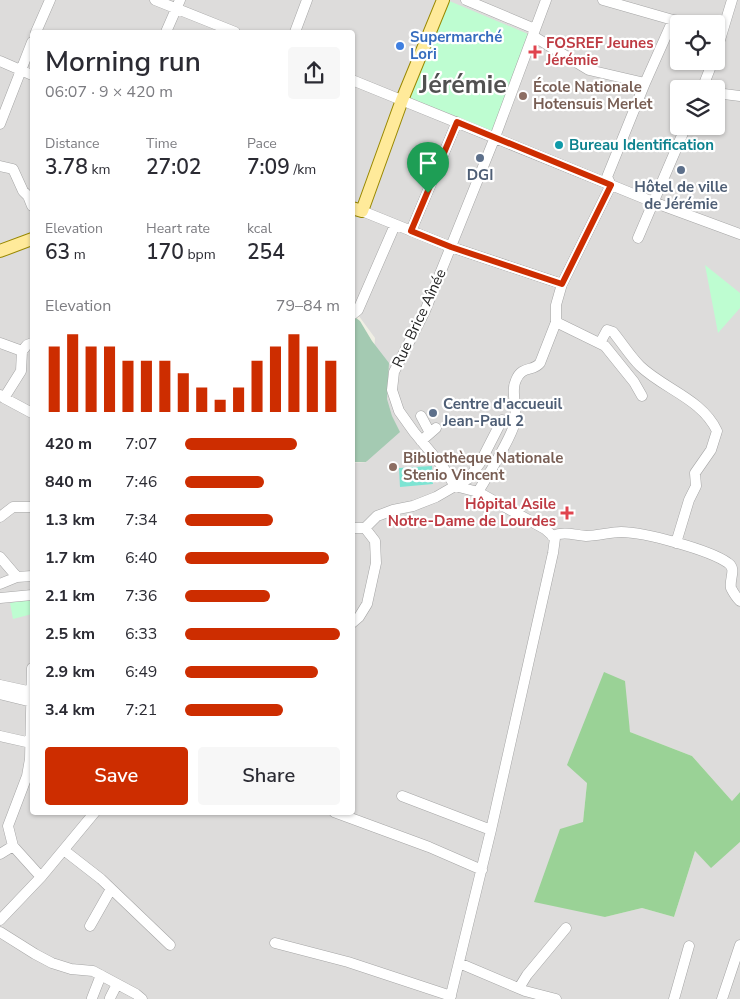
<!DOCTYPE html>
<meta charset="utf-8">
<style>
:root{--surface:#fff;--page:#f7f7f7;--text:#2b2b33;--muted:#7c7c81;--accent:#cd2d00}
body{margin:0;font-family:"Nunito Sans",sans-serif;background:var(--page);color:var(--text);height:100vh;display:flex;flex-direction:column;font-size:19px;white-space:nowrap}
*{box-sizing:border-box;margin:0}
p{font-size:16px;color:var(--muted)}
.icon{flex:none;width:28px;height:28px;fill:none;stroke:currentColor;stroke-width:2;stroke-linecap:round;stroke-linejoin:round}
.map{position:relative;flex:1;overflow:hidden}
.details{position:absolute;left:30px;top:30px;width:325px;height:785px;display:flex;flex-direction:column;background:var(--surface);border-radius:5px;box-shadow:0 1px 4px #0004}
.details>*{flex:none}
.buttons{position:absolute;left:670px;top:15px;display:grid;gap:10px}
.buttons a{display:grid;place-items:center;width:55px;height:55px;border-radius:5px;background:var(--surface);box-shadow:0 1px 4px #0004;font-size:25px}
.pin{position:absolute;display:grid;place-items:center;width:42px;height:42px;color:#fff;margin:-51px -21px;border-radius:50% 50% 50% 0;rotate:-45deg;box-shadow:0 0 5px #0007}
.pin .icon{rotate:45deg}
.round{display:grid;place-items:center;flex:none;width:52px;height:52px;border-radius:5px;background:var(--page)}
.head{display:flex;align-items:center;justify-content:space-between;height:85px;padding:0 15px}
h1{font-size:28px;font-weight:600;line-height:38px}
.metrics{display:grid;grid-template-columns:repeat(3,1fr);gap:8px;height:85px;padding:5px 15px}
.metrics div{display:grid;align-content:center}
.metrics b{font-size:21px;font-weight:600}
.metrics small{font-size:14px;font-weight:400}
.metrics p{font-size:14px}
.chart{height:140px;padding:10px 15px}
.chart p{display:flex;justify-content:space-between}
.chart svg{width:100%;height:90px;margin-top:5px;stroke:var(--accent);stroke-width:6}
.primary-button{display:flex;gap:10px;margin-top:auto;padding:10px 15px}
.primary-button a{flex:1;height:58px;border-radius:5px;background:var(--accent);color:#fff;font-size:20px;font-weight:600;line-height:58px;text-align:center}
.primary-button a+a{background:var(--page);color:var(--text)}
ul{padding:0 15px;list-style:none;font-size:16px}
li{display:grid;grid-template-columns:80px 60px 1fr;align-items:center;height:38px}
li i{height:12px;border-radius:6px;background:var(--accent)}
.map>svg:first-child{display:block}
</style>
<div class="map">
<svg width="740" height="999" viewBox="0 0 740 999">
<rect width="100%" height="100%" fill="#f0efe4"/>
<path fill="#dddcdb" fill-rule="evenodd" d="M0,0H740V792L732,801L692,756L630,732L627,714L587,783L583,822L605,917L642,908L674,917L695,851L711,867L740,842V999H0ZM679,24H716V61H679ZM32,32H352L353,308L375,338L367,462L352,463V812H32ZM679,89H716V126H679Z"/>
<path fill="#9ad296" d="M604,672L625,681L630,732L692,756L732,801L740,792V842L711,868L695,851L674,917L642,908L605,917L534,902L560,829L583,822L587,783L567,765Z"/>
<path fill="#a4cab2" d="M352,315L360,321L372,341L389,363L387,399L392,416L400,432L366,462H353Z"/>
<path fill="#befdd1" d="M447,0L528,34L492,131L408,97Z
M705,265L740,293V308L718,333Z
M32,598V614L13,619L10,603Z"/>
<path fill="#7de4d3" d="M432,466L433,484L400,487L399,468Z"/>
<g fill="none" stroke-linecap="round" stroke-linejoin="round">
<defs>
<path id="minor" d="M155,0L235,32
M466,0L535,29
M603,0L673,20L702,24
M36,32L50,0
M166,32L180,0
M295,32L307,0
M533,36L589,70L645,83
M716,53L732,0
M0,61L32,75
M352,80L653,202L740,234
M702,89L713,61
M716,93L740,96
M0,124L32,42
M0,166L13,169L23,191L28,196L32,206
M362,211L451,247L562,284
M411,231L457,122
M638,238L686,126
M353,314L358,310L395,225
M556,322L605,346L634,382L642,396
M0,343L22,351
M600,343L607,330L613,332C622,343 630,356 640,366C664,389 702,399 717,431L711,450L695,473L696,486L689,500L676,543
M0,395L4,398L21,371L22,351L27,345L32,343
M4,398L32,413
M421,416L430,433
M421,441L436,428
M454,485L468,479L480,463L502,420
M455,486L443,467L414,432L399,411L392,390L394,372L425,311L495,137L546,0
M478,492C488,475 511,439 515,422C518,408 510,392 516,380C522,365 533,372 540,363L556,322V305L562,284L611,185L607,177L645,83L673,20
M0,517L13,507H32
M352,528H365
M552,536C564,531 574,535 586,536C598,536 610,532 621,532C644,532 710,550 728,563C737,569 729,579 731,588C733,592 737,598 740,601
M0,557L17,577
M0,584L17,577L32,576
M0,598L32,595
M352,623L359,617L367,604L376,563L375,541L365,528L377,516L393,510L413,506L436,497L455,486
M32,668L30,759L27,776L8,826L13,846L41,877
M0,685L32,692
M0,694L32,702
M0,736L31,743
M402,796L491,830
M334,812L429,847L482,870
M65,851L101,879L170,945
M0,854L13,846
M0,920L41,877L95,812
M90,926L111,889
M0,932L35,954L52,963L71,969L93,971L136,994L142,999
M275,943L348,962L451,996
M459,963L525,991L556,999
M519,988L527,975L566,928
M92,998L101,975
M110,998L117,984
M450,999L491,830L553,553L555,538L545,529L478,492L455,486
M674,999L689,946
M722,999L740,945"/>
<path id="major" d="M352,208L362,211L402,100L443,0
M0,251L32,239"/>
</defs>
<use href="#minor" stroke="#a5a5a5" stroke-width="11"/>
<use href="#major" stroke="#980" stroke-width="14"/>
<use href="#minor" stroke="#fff" stroke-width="10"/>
<use href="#major" stroke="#ffea9a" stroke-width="12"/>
</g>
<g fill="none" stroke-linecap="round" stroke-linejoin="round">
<defs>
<path id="route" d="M457,122L611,185L562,284L451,247L411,231Z"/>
</defs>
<use href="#route" stroke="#fff" stroke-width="10"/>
<use href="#route" stroke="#cd2d00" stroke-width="6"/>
</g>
<circle fill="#3f7fe0" stroke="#fff" stroke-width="2" cx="400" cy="46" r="5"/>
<g fill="#e0444e" stroke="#fff" stroke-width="2">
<path d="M532.5 44.5h5v5h5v5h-5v5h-5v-5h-5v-5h5z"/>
<path d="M564.5 505.5h5v5h5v5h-5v5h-5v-5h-5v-5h5z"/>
</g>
<g fill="#8d6e63" stroke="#fff" stroke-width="2">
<circle cx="523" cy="96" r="5"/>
<circle cx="393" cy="467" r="5"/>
</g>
<circle fill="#0f9aa8" stroke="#fff" stroke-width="2" cx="559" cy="145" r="5"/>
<g fill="#5c6f8a" stroke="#fff" stroke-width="2">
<circle cx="480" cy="158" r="5"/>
<circle cx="681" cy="170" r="5"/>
<circle cx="433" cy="413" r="5"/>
</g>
<g text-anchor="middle" stroke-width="4.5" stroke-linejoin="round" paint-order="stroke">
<g font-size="15" font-weight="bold" fill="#366cbe" stroke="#fff" text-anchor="start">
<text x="410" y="42">Supermarché<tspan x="410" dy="17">Lori</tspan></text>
</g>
<g font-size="15" font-weight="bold" fill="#be3a42" stroke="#fff" text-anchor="start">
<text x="546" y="48">FOSREF Jeunes<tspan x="546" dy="17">Jérémie</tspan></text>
<text x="556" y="509" text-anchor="end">Hôpital Asile<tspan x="556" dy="17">Notre-Dame de Lourdes</tspan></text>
</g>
<g font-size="15" font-weight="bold" fill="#785e54" stroke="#fff" text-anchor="start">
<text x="533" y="92">École Nationale<tspan x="533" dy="17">Hotensuis Merlet</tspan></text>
<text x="403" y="463">Bibliothèque Nationale<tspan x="403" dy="17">Stenio Vincent</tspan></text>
</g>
<g font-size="15" font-weight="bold" fill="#0d838f" stroke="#fff" text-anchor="start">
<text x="569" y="150">Bureau Identification</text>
</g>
<g font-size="15" font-weight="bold" fill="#4e5e75" stroke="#fff">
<text x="480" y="180">DGI</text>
<text x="681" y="192">Hôtel de ville<tspan x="681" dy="17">de Jérémie</tspan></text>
<text x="443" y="409" text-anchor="start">Centre d'accueuil<tspan x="443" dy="17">Jean-Paul 2</tspan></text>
</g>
<g font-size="15" fill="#1e1e1e" stroke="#fff">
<text transform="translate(419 318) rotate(-65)" y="5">Rue Brice Aînée</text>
</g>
<g font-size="25" font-weight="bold" fill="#515151" stroke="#fff">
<text x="463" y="93">Jérémie</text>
</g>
</g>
</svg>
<div class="buttons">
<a><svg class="icon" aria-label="locate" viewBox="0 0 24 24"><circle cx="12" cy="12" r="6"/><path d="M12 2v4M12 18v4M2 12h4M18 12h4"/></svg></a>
<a><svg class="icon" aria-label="layers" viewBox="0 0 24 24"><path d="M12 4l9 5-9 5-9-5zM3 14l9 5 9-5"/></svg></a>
</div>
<div class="pin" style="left:428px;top:193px;background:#1e9e55"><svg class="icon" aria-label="arrive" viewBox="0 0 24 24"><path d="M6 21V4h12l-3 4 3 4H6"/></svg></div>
<section class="details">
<div class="head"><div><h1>Morning run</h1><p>06:07 · 9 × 420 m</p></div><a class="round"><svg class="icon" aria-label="share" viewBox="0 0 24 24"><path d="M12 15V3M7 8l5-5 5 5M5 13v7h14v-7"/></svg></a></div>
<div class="metrics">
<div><p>Distance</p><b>3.78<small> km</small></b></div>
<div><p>Time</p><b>27:02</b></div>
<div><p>Pace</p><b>7:09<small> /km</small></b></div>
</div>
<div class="metrics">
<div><p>Elevation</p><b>63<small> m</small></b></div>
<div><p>Heart rate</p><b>170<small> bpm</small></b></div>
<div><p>kcal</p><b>254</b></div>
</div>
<div class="chart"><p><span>Elevation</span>79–84 m</p>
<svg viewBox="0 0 160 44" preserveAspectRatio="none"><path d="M5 44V12M15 44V6M25 44V12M35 44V12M45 44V19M55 44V19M65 44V19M75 44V25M85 44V32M95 44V38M105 44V32M115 44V19M125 44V12M135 44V6M145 44V12M155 44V19"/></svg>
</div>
<ul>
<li><b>420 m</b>7:07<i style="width:72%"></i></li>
<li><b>840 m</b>7:46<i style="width:51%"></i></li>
<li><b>1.3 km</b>7:34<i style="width:57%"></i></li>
<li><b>1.7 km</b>6:40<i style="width:93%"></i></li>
<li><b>2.1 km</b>7:36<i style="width:55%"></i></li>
<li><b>2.5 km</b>6:33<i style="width:100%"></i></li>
<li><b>2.9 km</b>6:49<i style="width:86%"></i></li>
<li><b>3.4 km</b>7:21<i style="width:63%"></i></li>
</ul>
<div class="primary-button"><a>Save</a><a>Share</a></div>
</section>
</div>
